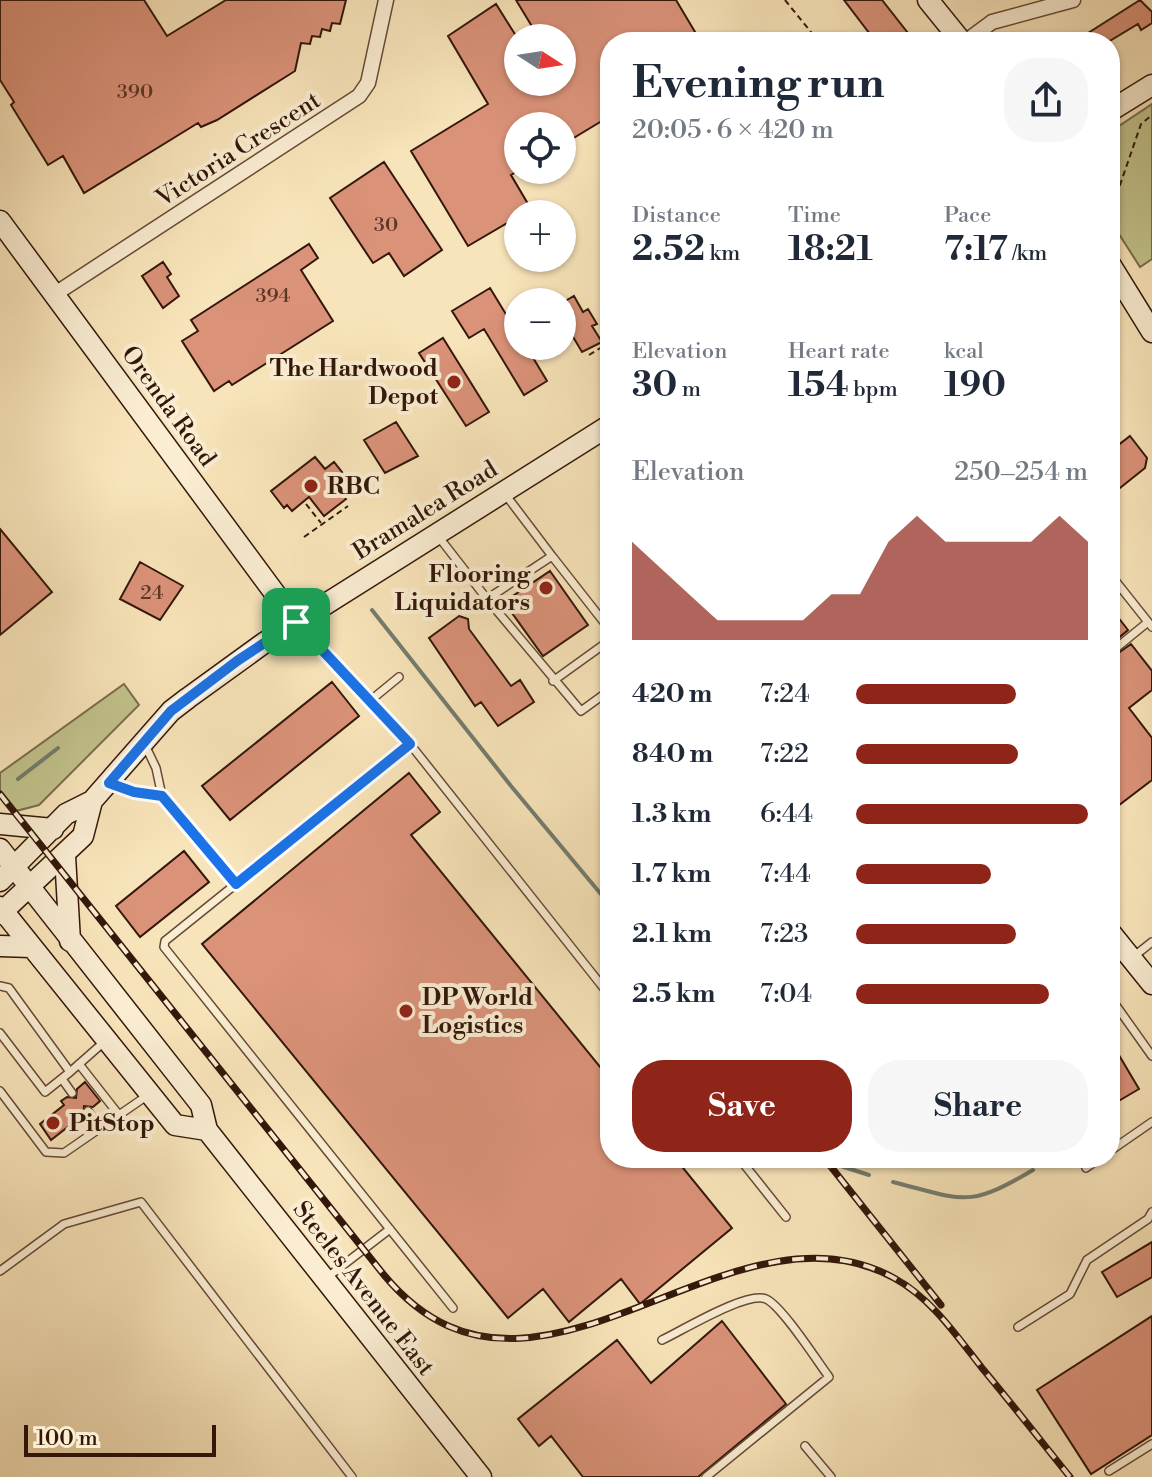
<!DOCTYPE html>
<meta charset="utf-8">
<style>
:root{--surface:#fff;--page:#f6f6f7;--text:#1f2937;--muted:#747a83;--accent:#8f2418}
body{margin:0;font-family:"Libre Bodoni",serif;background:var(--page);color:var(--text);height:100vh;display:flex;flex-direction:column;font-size:30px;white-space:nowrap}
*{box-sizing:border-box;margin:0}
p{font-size:26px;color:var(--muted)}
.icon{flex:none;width:44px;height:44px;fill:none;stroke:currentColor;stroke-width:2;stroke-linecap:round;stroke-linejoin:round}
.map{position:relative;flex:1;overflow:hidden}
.sheet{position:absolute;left:600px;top:32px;width:520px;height:1136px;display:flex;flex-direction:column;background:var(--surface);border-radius:32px;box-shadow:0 2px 6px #0004}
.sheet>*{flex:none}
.needle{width:52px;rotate:102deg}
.fabs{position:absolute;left:504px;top:24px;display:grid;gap:16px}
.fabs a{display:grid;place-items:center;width:72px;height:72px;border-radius:50%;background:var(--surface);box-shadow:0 2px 6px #0004;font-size:40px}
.scale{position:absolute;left:24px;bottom:20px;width:192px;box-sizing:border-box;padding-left:8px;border:4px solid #33170a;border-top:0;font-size:22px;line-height:28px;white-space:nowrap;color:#33170a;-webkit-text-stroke:6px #faedd2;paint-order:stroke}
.pin{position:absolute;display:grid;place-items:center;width:68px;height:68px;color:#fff;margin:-34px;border-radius:16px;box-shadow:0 4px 12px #0006}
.round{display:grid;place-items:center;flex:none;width:84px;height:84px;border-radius:32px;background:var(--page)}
.overview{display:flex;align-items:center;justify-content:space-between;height:136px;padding:0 32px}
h1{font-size:44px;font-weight:700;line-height:60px}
.figures{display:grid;grid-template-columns:repeat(3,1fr);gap:12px;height:136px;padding:8px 32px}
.figures div{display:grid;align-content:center}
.figures b{font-size:34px;font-weight:700}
.figures small{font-size:22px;font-weight:400}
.figures p{font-size:22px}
.chart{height:224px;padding:16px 32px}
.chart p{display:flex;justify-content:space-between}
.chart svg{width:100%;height:144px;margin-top:8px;fill:var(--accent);opacity:.7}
.cta{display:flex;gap:16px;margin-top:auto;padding:16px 32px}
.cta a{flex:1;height:92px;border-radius:32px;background:var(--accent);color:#fff;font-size:32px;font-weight:700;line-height:92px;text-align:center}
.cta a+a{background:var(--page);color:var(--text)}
ul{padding:0 32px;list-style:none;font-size:26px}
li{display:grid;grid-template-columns:128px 96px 1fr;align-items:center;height:60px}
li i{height:20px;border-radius:10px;background:var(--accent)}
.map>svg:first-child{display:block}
</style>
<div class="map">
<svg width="1152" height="1477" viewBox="0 0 1152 1477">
<rect width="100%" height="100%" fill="#f8e4ba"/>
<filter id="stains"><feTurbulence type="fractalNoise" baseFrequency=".0025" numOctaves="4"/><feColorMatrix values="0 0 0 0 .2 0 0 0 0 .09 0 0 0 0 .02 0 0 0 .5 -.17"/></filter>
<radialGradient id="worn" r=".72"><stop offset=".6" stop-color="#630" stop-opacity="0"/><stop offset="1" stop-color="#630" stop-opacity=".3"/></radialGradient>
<path fill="#c2c38c" stroke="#7a6d4b" stroke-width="2" d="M1152,104V259L1140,267L1110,220V132Z
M124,684L139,705L39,805L16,811L0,790V773Z"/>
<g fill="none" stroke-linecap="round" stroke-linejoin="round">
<path stroke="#737c6e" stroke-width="4" d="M372,610L511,786L610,905
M18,779L58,748
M841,1166L869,1175
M893,1182C964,1200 967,1209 1033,1170"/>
</g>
<path fill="#da9279" stroke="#33170a" stroke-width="2" d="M0,0H144L167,36L226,0H346L340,24L332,23L330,31L322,29L320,37L312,36L310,44L301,43L295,71L217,120L201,127L198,123L84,193L63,156L48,165L11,105L14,102L0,80Z
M516,0H676L701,42H610V116L562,145V126H518V171L511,175L531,209L468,246L411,151L488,104L448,36L496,4L518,39V82H562V38H539Z
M844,0H882L915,42H876Z
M1140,0L1152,12V23L1141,30L1138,24L1108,42H1074Z
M384,162L442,250L404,276L389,253L373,263L330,198Z
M309,244L318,258L301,270L333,321L232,385L229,381L214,391L182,341L198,331L191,320Z
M163,262L171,274L167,277L179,296L163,308L142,276Z
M490,288L518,334V346H526L547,381L524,395L484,329L469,338L452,311Z
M574,296L583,312L588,309L597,324L592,326L602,342L582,352L566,325L562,328V303Z
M443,338L489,412L466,426L419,353Z
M396,422L418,456L385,473L364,440Z
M1130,436L1147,458L1145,468L1110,496V437L1117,446Z
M315,457L325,469L334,462L349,481L341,491L346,499L324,516L309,497L292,511L287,505L284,508L271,491Z
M0,529L52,592L0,635Z
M140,562L183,586L160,620L120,599Z
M550,571L588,625L543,656L504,602Z
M1110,607L1128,630L1110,645Z
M459,616L468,619L469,629L511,686L520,680L534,702L498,726L481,702L475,706L429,638Z
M1131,644L1152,671V690L1129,708L1152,738V780L1110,812V659Z
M332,682L359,716L230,820L202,786Z
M409,773L440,812L411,835L610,1079V1158H675L732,1228L640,1304L621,1279L569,1322L543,1289L508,1318L202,944Z
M184,851L209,882L140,937L116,906Z
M1110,1040L1139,1089L1110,1106Z
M85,1082L100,1101L93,1107L84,1106L83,1115L51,1140L40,1124L64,1105L61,1101L67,1097L76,1098L77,1089Z
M1152,1242V1277L1117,1297L1102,1272Z
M1152,1316V1435L1091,1474L1037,1390Z
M722,1321L786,1404L698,1477H583L551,1436L539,1446L518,1419L617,1340L651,1383Z"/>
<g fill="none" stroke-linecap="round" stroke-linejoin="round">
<defs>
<path id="lane" d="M438,536L487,599L552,556L505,494
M552,556L610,630
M1110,574L1152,627
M487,599L581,711L610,690
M1110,653L1148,622
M553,681L610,640
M371,700L399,677
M410,744L610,996
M145,745L156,768L162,796L236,884L165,941L164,947L453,1308
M606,771L610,768
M110,784L134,792L162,796
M236,884L410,744L297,623
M1133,957L1152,942
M0,986L9,988L70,1072L104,1042
M1110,997L1152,1056
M0,1033L45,1092L70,1072
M79,1064L119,1115
M62,1079L72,1093
M0,1091L46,1152L64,1153L148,1095
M88,1111L100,1127
M1110,1151L1152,1122
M739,1158L786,1217
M1086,1168L1100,1158
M0,1271L64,1224L141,1202L352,1477
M325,1279L390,1229
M1018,1327L1070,1294L1087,1260L1148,1219L1152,1212
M662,1340C683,1330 747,1291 766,1299C782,1306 817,1361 829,1377L706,1477
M805,1446L831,1477
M1109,1471L1152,1444"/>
<path id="street" d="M965,42L992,22L1073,0
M55,294L359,96L368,83L386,0"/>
<path id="secondary" d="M928,0L962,42
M1110,111L1152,85
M0,221L296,622
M1110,264L1152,332
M0,824L53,829
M0,849L201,1105L207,1130L481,1477
M65,856L70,941
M0,881L66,814L92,801L171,711L188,698L264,643L610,425
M0,907L175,1125L207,1130
M0,914L83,836L92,801
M1110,932L1152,984
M0,946L31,947"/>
</defs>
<use href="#lane" stroke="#644a36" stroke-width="10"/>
<use href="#street" stroke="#644a36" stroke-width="17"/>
<use href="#secondary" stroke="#33170a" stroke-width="23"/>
<path stroke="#33170a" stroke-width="2" stroke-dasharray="6 4" stroke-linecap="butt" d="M785,0L819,42
M1110,214L1141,124L1152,115
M589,355L610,342
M306,504L321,523
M304,537L348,506"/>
<use href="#lane" stroke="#faedd2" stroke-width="7"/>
<use href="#street" stroke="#faedd2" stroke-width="14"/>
<use href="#secondary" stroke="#faedd2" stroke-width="20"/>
<defs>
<path id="rail" d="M0,794L384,1275C534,1455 726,1186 894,1278C931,1298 956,1335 982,1368C1012,1404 1041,1441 1070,1477
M824,1158L941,1305"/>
</defs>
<use href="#rail" stroke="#33170a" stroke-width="7"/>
<use href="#rail" stroke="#faedd2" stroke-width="4" stroke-dasharray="12" stroke-linecap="butt"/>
</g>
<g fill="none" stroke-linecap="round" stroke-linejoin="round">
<defs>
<path id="route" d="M296,622L410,744L236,884L162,796L134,792L109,783L171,711L237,661Z"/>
</defs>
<use href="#route" stroke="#fff" stroke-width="16"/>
<use href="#route" stroke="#1a73e8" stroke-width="10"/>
</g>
<g fill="#8f2418" stroke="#faedd2" stroke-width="3">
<circle cx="454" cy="382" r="8"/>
<circle cx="311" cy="486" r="8"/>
<circle cx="546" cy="588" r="8"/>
<circle cx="406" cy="1011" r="8"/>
<circle cx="53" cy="1123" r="8"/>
</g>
<g text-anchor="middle" stroke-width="8" stroke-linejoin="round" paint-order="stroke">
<g font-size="20" fill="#5d3626">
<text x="135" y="98">390</text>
<text x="386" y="231">30</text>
<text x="273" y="302">394</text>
<text x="152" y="599">24</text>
</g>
<g font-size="24" fill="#33170a" stroke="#faedd2">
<text transform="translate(238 149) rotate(-33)" y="8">Victoria Crescent</text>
<text transform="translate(169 406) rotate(54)" y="8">Orenda Road</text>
<text transform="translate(425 510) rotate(-32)" y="8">Bramalea Road</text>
<text transform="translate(364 1288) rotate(52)" y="8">Steeles Avenue East</text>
</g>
<g font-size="24" font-weight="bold" fill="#33170a" stroke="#faedd2" text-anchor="start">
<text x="438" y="376" text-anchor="end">The Hardwood<tspan x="438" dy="28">Depot</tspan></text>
<text x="327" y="494">RBC</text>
<text x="530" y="582" text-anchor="end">Flooring<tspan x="530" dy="28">Liquidators</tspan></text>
<text x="422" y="1005">DP World<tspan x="422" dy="28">Logistics</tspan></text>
<text x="69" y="1131">PitStop</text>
</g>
</g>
<rect width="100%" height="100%" filter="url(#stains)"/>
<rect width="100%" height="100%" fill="url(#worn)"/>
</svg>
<div class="fabs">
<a><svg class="needle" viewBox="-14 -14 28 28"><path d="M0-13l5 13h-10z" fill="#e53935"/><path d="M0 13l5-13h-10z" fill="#747a83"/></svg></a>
<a><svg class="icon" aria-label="locate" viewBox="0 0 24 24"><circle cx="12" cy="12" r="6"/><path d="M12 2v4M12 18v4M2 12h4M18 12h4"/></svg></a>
<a>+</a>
<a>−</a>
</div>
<div class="scale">100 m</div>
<div class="pin" style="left:296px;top:622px;background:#1e9e55"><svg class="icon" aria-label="arrive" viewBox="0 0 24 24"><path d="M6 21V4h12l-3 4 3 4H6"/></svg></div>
<section class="sheet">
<div class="overview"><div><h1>Evening run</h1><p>20:05 · 6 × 420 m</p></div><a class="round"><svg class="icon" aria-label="share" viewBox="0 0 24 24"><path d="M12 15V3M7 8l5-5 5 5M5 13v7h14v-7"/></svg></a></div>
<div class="figures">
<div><p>Distance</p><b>2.52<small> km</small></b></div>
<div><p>Time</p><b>18:21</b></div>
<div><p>Pace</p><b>7:17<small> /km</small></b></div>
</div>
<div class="figures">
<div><p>Elevation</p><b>30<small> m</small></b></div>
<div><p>Heart rate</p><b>154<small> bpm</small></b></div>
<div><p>kcal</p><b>190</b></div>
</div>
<div class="chart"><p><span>Elevation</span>250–254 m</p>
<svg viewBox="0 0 160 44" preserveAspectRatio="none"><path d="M0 44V14L10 22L20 30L30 38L40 38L50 38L60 38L70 30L80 30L90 14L100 6L110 14L120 14L130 14L140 14L150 6L160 14V44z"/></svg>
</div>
<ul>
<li><b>420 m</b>7:24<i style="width:69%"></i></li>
<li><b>840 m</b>7:22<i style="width:70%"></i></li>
<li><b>1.3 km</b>6:44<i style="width:100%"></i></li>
<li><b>1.7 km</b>7:44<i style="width:58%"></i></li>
<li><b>2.1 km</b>7:23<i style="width:69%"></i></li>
<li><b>2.5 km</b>7:04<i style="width:83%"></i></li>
</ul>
<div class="cta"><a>Save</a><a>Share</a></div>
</section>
</div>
